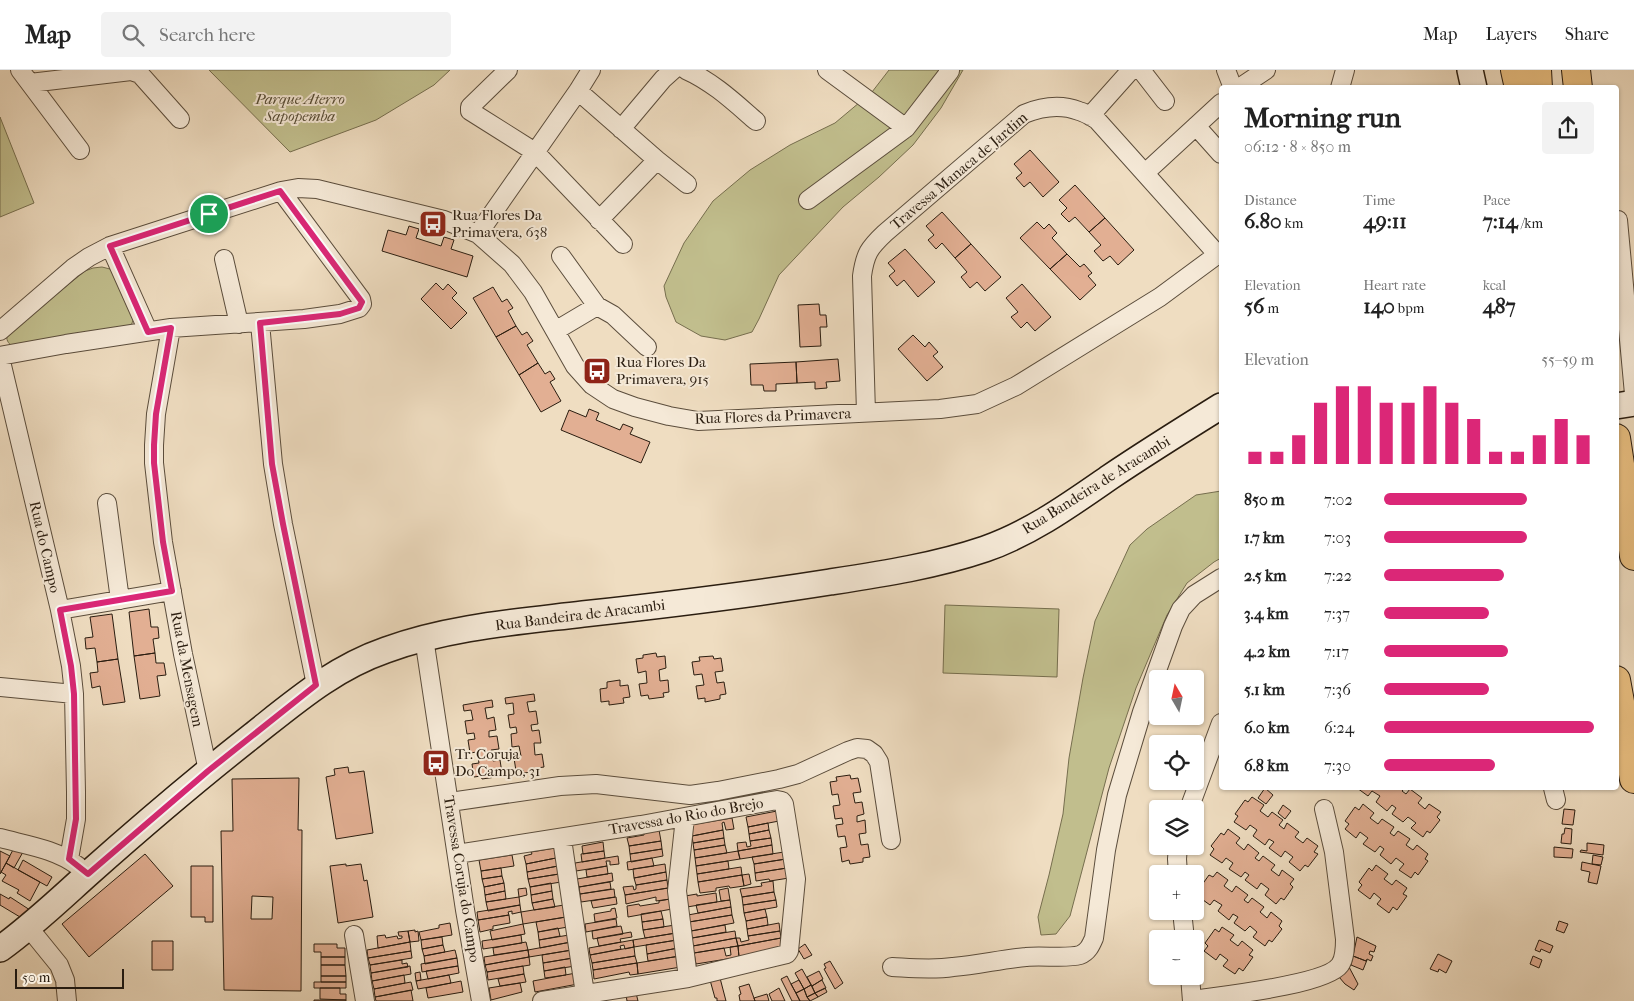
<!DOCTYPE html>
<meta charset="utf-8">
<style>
:root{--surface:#fff;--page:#f2f2f2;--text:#222;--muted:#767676;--line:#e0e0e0;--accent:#db2777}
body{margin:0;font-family:"IM FELL French Canon",serif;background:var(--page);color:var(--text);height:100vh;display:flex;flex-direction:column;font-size:19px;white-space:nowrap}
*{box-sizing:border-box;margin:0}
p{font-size:16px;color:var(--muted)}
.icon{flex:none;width:28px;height:28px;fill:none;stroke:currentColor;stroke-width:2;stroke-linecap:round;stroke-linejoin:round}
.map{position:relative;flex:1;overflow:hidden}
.details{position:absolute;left:1219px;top:15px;width:400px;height:705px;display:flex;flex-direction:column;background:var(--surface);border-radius:5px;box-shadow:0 1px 4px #0004}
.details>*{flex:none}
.needle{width:32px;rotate:351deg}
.fabs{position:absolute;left:1149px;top:600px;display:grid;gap:10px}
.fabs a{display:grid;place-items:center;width:55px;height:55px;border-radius:5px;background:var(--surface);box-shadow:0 1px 4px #0004;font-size:25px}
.scale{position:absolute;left:15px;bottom:12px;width:109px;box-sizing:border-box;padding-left:5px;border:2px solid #2a1d10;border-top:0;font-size:14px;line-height:18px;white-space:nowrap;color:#2a1d10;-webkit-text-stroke:4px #f5e9d7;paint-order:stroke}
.pin{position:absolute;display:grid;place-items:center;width:42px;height:42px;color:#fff;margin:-21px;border:2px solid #fff;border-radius:50%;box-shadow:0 1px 5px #0007}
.round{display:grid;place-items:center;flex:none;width:52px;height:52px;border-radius:5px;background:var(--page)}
.headline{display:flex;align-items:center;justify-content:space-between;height:85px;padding:0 25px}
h1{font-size:28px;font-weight:700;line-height:38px}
.stats{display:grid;grid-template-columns:repeat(3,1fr);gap:8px;height:85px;padding:5px 25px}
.stats div{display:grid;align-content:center}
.stats b{font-size:21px;font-weight:700}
.stats small{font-size:14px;font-weight:400}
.stats p{font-size:14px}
.chart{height:140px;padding:10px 25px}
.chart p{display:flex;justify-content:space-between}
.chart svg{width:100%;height:90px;margin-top:5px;stroke:var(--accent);stroke-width:6}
ul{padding:0 25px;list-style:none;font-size:16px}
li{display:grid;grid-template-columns:80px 60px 1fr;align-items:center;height:38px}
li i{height:12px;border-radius:6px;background:var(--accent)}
header{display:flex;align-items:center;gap:30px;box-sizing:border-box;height:70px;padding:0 25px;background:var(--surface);border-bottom:1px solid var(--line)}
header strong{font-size:24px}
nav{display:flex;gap:28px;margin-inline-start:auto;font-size:18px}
.search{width:350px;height:45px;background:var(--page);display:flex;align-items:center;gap:12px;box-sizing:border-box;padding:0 18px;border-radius:5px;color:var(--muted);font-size:19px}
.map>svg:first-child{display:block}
</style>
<header>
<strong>Map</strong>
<div class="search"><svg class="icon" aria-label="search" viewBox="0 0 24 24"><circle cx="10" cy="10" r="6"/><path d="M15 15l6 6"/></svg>Search here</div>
<nav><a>Map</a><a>Layers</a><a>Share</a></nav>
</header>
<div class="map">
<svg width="1634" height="931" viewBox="0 0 1634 931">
<rect width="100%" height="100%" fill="#efddc1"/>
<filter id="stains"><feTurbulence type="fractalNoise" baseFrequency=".004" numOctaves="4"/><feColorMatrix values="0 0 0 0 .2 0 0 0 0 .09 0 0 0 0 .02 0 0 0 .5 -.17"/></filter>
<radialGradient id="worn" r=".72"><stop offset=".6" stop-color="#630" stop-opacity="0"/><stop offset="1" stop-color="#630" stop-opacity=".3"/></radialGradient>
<path fill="#c1be8d" stroke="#766e4e" d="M209,0H450L434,15L376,50L290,82Z
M889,0H963L941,38L913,75L879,107L843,137L779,205L759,249L752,262L725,270L701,266L676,252L666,227L664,216L684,173L713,131L750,100L790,75L835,53L872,22Z
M0,47L34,133L0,147Z
M102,197L110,199L118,203L134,248L130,258L12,276C8,273 6,270 7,264L85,201L93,198Z
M1221,421V488L1214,492L1187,513L1167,545L1136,618L1109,698L1070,846L1056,864L1041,865L1038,847L1049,805L1063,744L1069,688L1083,608L1095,551L1130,475L1147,459L1196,425Z
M945,535L1059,539L1057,607L943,603Z"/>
<path fill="#e2af93" stroke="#2a1d10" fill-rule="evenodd" d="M1030,80L1059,112L1043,127L1030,112L1024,117L1016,108L1022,103L1014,94Z
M1075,115L1105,148L1089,162L1075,147L1069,152L1061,144L1067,138L1059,130Z
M942,142L971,174L955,188L942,173L936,179L928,170L934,165L926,156Z
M1105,148L1134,180L1118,195L1110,186L1103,191L1094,181L1101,175L1089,162Z
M1037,152L1044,159L1049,154L1057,163L1052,168L1067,184L1050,199L1020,168Z
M409,156L419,159L416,168L441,176L444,167L454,170L451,179L473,186L467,207L382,181L388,160L406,165Z
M971,174L1001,207L985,221L977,212L970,218L961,207L967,202L955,188Z
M905,179L935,212L918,227L904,210L897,216L889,206L895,201L888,193Z
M1067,184L1080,197L1084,194L1092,203L1088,206L1096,215L1080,230L1050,199Z
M436,213L443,220L448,214L457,223L452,228L467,243L451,259L421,229Z
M1022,214L1051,247L1035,261L1027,252L1021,258L1011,247L1018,242L1006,228Z
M493,217L502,232L507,229L513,238L508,241L516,256L496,267L473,228Z
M819,234L820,245H826L827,257H820L821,276L800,277L798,235Z
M516,256L522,265L527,262L533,271L527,275L538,293L519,305L496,267Z
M913,265L925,277L929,272L938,282L933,286L943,297L927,311L898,279Z
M838,289L840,311L826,312L827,318L815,319V312L797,313L796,292Z
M796,292L797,313L776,314V321H764L763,315H751L750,294Z
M538,293L545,304L550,301L555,309L550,312L561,331L541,342L519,305Z
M589,339L599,343L596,350L620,360L623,354L633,358L630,364L650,372L641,393L561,360L569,340L586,347Z
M149,539L151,557H158L159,568L153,569L155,583L134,586L129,542Z
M112,544L118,589L97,592L95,578L86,579L85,568L93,567L90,547Z
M155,583L156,593H164L166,605L157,606L160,626L140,629L134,586Z
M656,583L657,587L665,586L666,598L659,600L660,611L668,610L669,622L663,623L664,627L649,629L648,625L641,626L639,614L647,613L646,601L638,603L636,589L643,588V585Z
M713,586L714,589L721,588L723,601L715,602L717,613L724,612L726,624L720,625V629L705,632V628L698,629L696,616L704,615L702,604L694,605L692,592L700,591L699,587Z
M118,589L125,632L103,635L100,616L92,618L90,603L98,602L97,592Z
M620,610V616L628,615L630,627L623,628L624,633L609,635V631L601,632L600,619L607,618V612Z
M534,624L535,631L527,632L529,642L536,641L538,654L531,655L532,661L539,660L541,673H534L535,685L542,684L544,697L537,698L538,701L524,703L523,700L516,701L514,688L521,686L519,676L512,677L511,664L517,663L516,657L510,658L508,645L514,644L513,633L506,634L505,628Z
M492,630L493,637L485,638L487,649L494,647L496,660L489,661V667L497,666L499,679L491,680L493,691L500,690L502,703L495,704L496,707L482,709L481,706L474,707L472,694L479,693L477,682L470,683L468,670L475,669L474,663L467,664L465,651L473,650L471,640L464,641L463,635Z
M348,697L349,703L364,701L373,763L336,769L326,707L335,705L334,699Z
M850,705L851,709L858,708L861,722L853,723L855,733L862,732L864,744L857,746V752L865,750L866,763L859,764L861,775L868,774L870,787L863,788V792L850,794L849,790L842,792L840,778L847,777L845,766L838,767L836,755L843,754L842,748L835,749L833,736L840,735L838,724L832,725L830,712L837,711L836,707Z
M299,708L298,760H302L301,921L224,920L221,761H233L232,709ZM252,826L273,827L272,849H251Z
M1265,718L1273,725L1266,734L1258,728Z
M1357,718H1405L1402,721L1406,724L1410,719L1422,728L1418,733L1425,739L1429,734L1441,742L1437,747L1440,750L1430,763L1427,761L1423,767L1411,758L1416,753L1408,747L1403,752L1392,744L1396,738L1392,735L1387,741L1376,732L1380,726L1372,721L1368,726Z
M1252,727L1264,735L1260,741L1268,747L1272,742L1283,750L1279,755L1284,759L1287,753L1299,762L1295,767L1303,773L1307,768L1318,776L1314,782L1318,784L1308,797L1305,795L1300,801L1289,792L1293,787L1285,781L1281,787L1269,778L1274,772L1269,769L1265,775L1253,766L1257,760L1250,755L1246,760L1234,752L1238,746L1235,744L1245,730L1248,732Z
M1363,734L1374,743L1370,748L1378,754L1382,749L1394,757L1390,763L1394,766L1398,761L1410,769L1406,775L1413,780L1417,775L1428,784L1425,789L1428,791L1418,805L1415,802L1411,808L1399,800L1404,794L1396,788L1391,794L1380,785L1384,779L1380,776L1375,782L1363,774L1368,768L1360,762L1356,768L1345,759L1349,754L1345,751L1355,737L1359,740Z
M1283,735L1291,741L1285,749L1278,743Z
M1564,739L1575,740L1573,755L1562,754Z
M777,741L779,751L748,757L746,747Z
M732,748L734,759L726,760L724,752L722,753L723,760L692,766L690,755Z
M768,753L769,760L749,764L748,757Z
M1565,758L1572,759L1571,774L1561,773L1562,764H1564Z
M1228,759L1240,768L1236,773L1244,780L1248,774L1259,783L1255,788L1259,791L1263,786L1275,795L1271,800L1279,806L1282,800L1294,809L1290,814L1293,817L1284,830L1281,828L1276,834L1265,825L1269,819L1261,813L1257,819L1245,810L1249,805L1245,802L1241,807L1229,799L1233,793L1226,788L1222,793L1210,785L1214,779L1211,776L1221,763L1224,765Z
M659,760L661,771L629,776L627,768L644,765V762Z
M723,760L724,768L693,773L692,766Z
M769,760L771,768L750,771L749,764Z
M724,768L725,775L694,780L693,773Z
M771,768L772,775L738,781L737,773L746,772L747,777L751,776L750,771Z
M661,771L662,779L630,784L629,776Z
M603,772L604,781L583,784L582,776Z
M1587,773L1604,775L1603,785L1580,782L1581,780L1587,781Z
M725,775L727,783L695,788L694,780Z
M772,775L773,784L740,789L738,781Z
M1554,777L1573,779L1572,788L1554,787Z
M14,778L23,782L14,798L6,793Z
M555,778L556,788L526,794L524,786L532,784L531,782Z
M662,779L663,786L631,792L630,784Z
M0,781L10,786L0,804Z
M604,781L605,788L582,792L581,784Z
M738,781L740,789L696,796L695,788Z
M784,782L786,789L754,794L752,787Z
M145,784L173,816L89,887L62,854Z
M512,785L514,796L481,801L479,790Z
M1593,785L1603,787L1601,795L1592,794Z
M618,786L619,794L610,795V791H606L607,796L576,801L575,793Z
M556,788L558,796L527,802L526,794Z
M652,788L654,796L628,800L627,792Z
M786,789L787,798L755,803L754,794Z
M23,790L52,807L47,816L18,800Z
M728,791L729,799L697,804L696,796Z
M1582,792L1601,796L1597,814L1588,812L1590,802L1581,800Z
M6,793L40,812L30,831L17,823L19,820L2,811L6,805L1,802Z
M346,794V796L361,794L364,811L367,810L373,847L338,853L330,796Z
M665,794L666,802L634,808L633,799Z
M1376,795L1388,804L1384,809L1392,815L1396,810L1407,818L1403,824L1407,826L1397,840L1393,837L1389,843L1377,834L1381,829L1374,823L1370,829L1358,820L1362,815L1359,812L1369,798L1372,801Z
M191,796H213V852H205V847H191Z
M558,796L559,804L528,809L527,802Z
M607,796L608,804L587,807L586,800Z
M741,797L742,805L698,812L697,804Z
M501,798L502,806L482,809L481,801Z
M787,798L789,808L770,811L769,809L756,811L755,803Z
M666,802L667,810L636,815L634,808Z
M1217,802L1228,810L1224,816L1232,822L1236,816L1248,825L1244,830L1248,833L1252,828L1264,837L1260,842L1267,848L1271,842L1282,851L1279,856L1282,859L1272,872L1269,870L1265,876L1253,867L1257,862L1250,856L1245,861L1234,853L1238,847L1233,844L1229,850L1218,841L1222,835L1214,830L1210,835L1199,827L1203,821L1199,819L1209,805L1213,807Z
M612,803L613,811L579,817L577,809Z
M559,804L561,812L530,817L528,809Z
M749,804L751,814L744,816L742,805Z
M742,805L744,816L730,818L729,816L716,818V821L700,823L698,812Z
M502,806L504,813L484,817L482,809Z
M667,810L668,818L625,825L623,817L633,816L634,820L636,819V815Z
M773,811L774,822L742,827L740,819L762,816L761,813Z
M610,812L611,819L580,824L579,817Z
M504,813L505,821L485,825L484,817Z
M551,813L552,821L531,825L530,817Z
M526,818L527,825L519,827L518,819Z
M668,818L670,829L656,831V827L626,834L625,825Z
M728,818L730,830L721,831L719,820Z
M614,819L615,827L581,832L580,824Z
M505,821L506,829L486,832L485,825Z
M552,821L553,829L532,833L531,825Z
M774,822L776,830L743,835L742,827Z
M716,823L717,832L687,837L685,826L697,824V826Z
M0,824L9,829L10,827L30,840L20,847L0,835Z
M519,827L520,835L488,841L486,832Z
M616,827L617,834L593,838L591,831Z
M553,829L555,837L534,840L532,833Z
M670,829L672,839L628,847L627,836L639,834L640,836L659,833V831Z
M730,830L731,837L698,843L696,835Z
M776,830L777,837L744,843L743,835Z
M520,835L521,842L512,844V841L508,842L509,845L478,850L477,842Z
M564,835L566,847L523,854L521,842Z
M731,837L732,845L689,852L688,845Z
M615,838L617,848L595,852L594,844L611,841V839Z
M765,839L767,847L746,851L744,843Z
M661,841L663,849L642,852L641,844Z
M509,845L510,853L493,856V859L480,862L478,850Z
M732,845L734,853L691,861L689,852Z
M566,847L568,857L538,862L536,852Z
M767,847L768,855L747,859L746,851Z
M616,849L617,856L586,862L585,854Z
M663,849L664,857L643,860L642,852Z
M1559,851L1568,854L1564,863L1556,860Z
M450,853L452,865L421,870L419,862L439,858V855Z
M779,853L780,861L748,866L747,859Z
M523,854L525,864L492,870L490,861Z
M675,855L676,863L645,868L643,860Z
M725,855L726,862L692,868L691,861Z
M621,856L623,864L593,869L592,861Z
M1222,857L1234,865L1230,870L1238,876L1242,871L1253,880L1249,885L1253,887L1243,901L1239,898L1235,904L1223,896L1228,890L1220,884L1216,890L1204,881L1208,876L1205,873L1215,859L1219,862Z
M558,858L560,866L539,870L538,862Z
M415,860V862L418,861L419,871L410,872L408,861Z
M408,861L410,872L378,878L377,866L385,865L386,868L397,866L398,869L402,868V866H399L398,862Z
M735,861L736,868L693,876L692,868Z
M780,861L781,868L738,876L736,868H740L741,872L749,870L748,866Z
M631,862L632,867L620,869L621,872L599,876L597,868Z
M676,863L677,870L634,877L633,870Z
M521,865L522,873L483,879L482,871Z
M569,865L571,872L540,878L539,870Z
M442,867L443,875L422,879L421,870Z
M1357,867L1376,876L1374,882L1370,881L1369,884L1373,886L1371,891L1367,889L1366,891L1353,886Z
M736,868L738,876L694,883L693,876Z
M781,868L783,880L739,887L738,876Z
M633,870L634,877L625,879L624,875L620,876L621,879L590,885L589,878Z
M677,870L678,878L647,884L646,875Z
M1539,870L1553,876L1550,883L1541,879L1540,882L1535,880Z
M152,871H173V900H152Z
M410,872L411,881L368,888L367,880Z
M526,872L528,880L494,885L493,878Z
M571,872L572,880L529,887L528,880Z
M314,874H337V878H345V887H321V882H314Z
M805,874L812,885L804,889L798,879Z
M443,875L445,882L424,886L422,879Z
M738,876L739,887L696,894L694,883L724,878L726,886L731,885L730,877Z
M634,877L635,886L592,893L590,885Z
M678,878L680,886L648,891L647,884Z
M455,880L457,888L425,894L424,886Z
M528,880L529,887L485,895L484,887Z
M572,880L573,888L543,893L542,885Z
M411,881L412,888L370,895L368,888Z
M1438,884L1452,891L1446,903L1439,899L1438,902L1430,899Z
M635,886L637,893L593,900L592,893Z
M680,886L681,897L638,904L637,893Z
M1353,886L1366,891L1367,890L1363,900L1351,895Z
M1533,886L1542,890L1539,898L1530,894Z
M321,887H345V895H321Z
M529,887L530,895L487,902L485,895Z
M457,888L458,896L422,902L421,894Z
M573,888L575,896L544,901L543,893Z
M402,890V894L407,893L408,897L371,903L370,895Z
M830,891L843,913L835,919L824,899L826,898L824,894Z
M637,893L638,904L630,905L629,902L594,909L593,900Z
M321,895H345L346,906H321Z
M410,896L411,904L372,911L371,903Z
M458,896L459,903L428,909L426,901Z
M523,896L524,904L488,910L487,902Z
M565,897L566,905L545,908L544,901Z
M1349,897L1358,914L1354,920L1345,914L1339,907Z
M802,899L811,915L804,919L795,903Z
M819,901L823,909L812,916L807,907Z
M420,902L421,910L416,911L415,903Z
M576,903L578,914L535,922L533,911Z
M524,904L526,912L500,916L498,909Z
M404,905L405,913L374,919L372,911Z
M449,905L451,913L418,919L416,911Z
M321,906H346V912H321Z
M787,906L791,914L800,931H792L781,909Z
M720,908L726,931H717V928H715L710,910Z
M799,910L804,919L796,923L791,914Z
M822,910L826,918L815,923L812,916Z
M461,911L463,922L428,928L426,918Z
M314,912H346V918H314Z
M411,912L413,920L375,927L374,919Z
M520,913L522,922L491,930L489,918Z
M749,914L755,931H740L739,925L741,924L739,917Z
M811,915L815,923L807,927L804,919Z
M320,918H340V924H346V930L320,929Z
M779,918L785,931H772L769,924Z
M825,918L827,922L818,927L815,923Z
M804,919L807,927L810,931H800L796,923Z
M411,920L413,931H376L375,927Z
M636,923L638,931H627L626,925Z
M815,923L818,927L810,931L807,927Z
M767,924L769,931H755L754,928Z
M314,930H346V931H314Z"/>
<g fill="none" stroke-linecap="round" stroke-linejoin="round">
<defs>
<path id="street" d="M20,0L80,80
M508,0L470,37V41L535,82L623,174
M686,0C713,12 734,32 756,51
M827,0L906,58
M1141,0L1165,31
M1226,0L1233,18
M30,13L131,1L140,4L180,49
M1239,18L1266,0
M1340,18L1345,0
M578,21L657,90L687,114
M1090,46L1131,0
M1196,56L1221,84
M621,59L663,9L673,0
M1145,103L1221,33
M808,130L906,58L950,1L948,0
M599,150L657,90
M1618,150L1634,324
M478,164L578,21L591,0
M110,176L148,261
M224,189L239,254
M597,236L613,245L647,277
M260,253L273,394L283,454L316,615
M171,258L156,344L154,375V393L163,472L183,584L208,701
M0,261L73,198L89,187L110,176L281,121L298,118L317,119L444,150L478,164L512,194L533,222L575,296L592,315L613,329L635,337L669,346L698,351L940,339L977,334L1016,316L1160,227L1221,182
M555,261L597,236L561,186
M0,286L66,274L171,258L304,249L340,244L359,238L362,234L361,229L281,121
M0,287L60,540L71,596L74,624L76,722V749L69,789
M866,343L862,206C865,184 869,178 885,163L1024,44C1041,37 1061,34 1079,41C1086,43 1092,47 1097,50L1218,185
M107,433L120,530
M60,540L172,521
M424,568L465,840L481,931
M0,617L74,624
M1553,718L1556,730
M450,732L560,716L596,714L690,725L718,721L779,709L798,704L848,681L857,678L867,679L874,684L879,692L891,770
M1189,739L1221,653
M685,748L677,821L688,908
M0,768C26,775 56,779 78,796
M562,769L585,924
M457,784L641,755L777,730L782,731L784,734L796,809L789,881L787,884L688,908L542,931
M1178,804L1177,789L1178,776
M1182,841L1185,869
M29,858L59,895L65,910L67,931
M354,865L365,931
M892,897C912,898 933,900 953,897C978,895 1002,889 1026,887C1042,885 1066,889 1080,885C1088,882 1091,875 1094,868L1106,780L1117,725L1142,642L1173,556L1181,539L1194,525L1221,508
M1190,906L1192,931
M1193,930C1219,926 1326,915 1340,895C1345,888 1345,877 1345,869L1334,782L1324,739"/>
<path id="secondary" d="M1470,0L1474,18
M1616,336L1634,333
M0,879C32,856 60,829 89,803C143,755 197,709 253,665C296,631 334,598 386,580C449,557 517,552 583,544C666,535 748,525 830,512C882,504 935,496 985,479C1031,463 1071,434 1110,407C1147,382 1184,359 1221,336"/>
<path id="highway" d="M1515,0L1519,18
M1537,0L1538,18
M1576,0L1578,18
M1616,368L1634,486
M1616,610L1634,709"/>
</defs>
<use href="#street" stroke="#5b4d3c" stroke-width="20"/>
<use href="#secondary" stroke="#2a1d10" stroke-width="28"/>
<use href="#highway" stroke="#2a1d10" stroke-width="30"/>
<use href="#street" stroke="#f5e9d7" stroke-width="18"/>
<use href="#secondary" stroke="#f5e9d7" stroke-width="25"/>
<use href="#highway" stroke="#e8be80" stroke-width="28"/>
</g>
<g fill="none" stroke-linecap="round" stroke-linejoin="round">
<defs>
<path id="route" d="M280,121L362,232L359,238L340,244L260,253L272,394L283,454L316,615L208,701L88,804L69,789L76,749L74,624L71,596L60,540L172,521L163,472L154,393V375L156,344L171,258L148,262L110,176Z"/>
</defs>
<use href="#route" stroke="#fff" stroke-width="10"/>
<use href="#route" stroke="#db2777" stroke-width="6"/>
</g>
<defs>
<symbol id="bus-square" viewBox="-11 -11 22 22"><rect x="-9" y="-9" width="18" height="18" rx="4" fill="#8f2418" stroke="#f5e9d7"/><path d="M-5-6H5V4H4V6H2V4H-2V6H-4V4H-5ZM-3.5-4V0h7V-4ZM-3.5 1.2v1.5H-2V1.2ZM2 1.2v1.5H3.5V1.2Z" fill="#fff"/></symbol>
</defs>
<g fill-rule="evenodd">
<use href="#bus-square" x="417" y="138" width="32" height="32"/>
<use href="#bus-square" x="581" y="285" width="32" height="32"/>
<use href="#bus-square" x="420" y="677" width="32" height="32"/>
</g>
<g text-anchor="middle" stroke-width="4" stroke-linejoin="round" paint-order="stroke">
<g font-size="15" font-style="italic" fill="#574d36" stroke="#f5e9d7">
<text x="300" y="34">Parque Aterro<tspan x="300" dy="17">Sapopemba</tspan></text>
</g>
<g font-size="15" fill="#2a1d10" stroke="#f5e9d7">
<text transform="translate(959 101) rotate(-40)" y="5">Travessa Manaca de Jardim</text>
<text transform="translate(773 346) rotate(-2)" y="5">Rua Flores da Primavera</text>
<text transform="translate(1096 415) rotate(-32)" y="5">Rua Bandeira de Aracambi</text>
<text transform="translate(45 477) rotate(77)" y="5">Rua do Campo</text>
<text transform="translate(580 545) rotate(-7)" y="5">Rua Bandeira de Aracambi</text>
<text transform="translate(187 599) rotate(79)" y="5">Rua da Mensagem</text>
<text transform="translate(686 746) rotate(-10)" y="5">Travessa do Rio do Brejo</text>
<text transform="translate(462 809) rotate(81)" y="5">Travessa Coruja do Campo</text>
</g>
<g font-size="15" fill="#2a1d10" stroke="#f5e9d7" text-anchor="start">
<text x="452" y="150">Rua Flores Da<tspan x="452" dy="17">Primavera, 638</tspan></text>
<text x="616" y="297">Rua Flores Da<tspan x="616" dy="17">Primavera, 915</tspan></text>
<text x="455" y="689">Tr. Coruja<tspan x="455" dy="17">Do Campo, 31</tspan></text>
</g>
</g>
<rect width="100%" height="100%" filter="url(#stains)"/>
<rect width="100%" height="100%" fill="url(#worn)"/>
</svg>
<div class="fabs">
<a><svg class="needle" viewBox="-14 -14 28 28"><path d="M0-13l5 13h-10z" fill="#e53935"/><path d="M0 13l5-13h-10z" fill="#767676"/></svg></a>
<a><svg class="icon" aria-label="locate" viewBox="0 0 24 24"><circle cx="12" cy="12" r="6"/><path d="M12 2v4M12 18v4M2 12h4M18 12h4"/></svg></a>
<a><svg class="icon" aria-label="layers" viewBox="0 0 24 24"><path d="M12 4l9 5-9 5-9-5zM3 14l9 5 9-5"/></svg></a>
<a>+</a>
<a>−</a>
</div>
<div class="scale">50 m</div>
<div class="pin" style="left:209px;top:144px;background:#1e9e55"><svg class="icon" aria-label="arrive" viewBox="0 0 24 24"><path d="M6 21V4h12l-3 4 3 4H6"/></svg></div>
<section class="details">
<div class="headline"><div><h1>Morning run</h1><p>06:12 · 8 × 850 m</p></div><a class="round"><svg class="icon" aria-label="share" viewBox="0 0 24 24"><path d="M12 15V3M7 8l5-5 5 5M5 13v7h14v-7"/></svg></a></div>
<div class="stats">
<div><p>Distance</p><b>6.80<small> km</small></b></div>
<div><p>Time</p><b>49:11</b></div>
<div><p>Pace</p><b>7:14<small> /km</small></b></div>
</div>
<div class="stats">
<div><p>Elevation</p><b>56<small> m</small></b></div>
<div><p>Heart rate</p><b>140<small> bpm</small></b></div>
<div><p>kcal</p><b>487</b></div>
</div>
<div class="chart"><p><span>Elevation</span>55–59 m</p>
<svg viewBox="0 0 160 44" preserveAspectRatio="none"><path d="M5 44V38M15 44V38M25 44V30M35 44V14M45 44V6M55 44V6M65 44V14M75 44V14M85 44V6M95 44V14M105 44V22M115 44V38M125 44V38M135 44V30M145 44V22M155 44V30"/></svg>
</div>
<ul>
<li><b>850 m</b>7:02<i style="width:68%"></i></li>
<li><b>1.7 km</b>7:03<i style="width:68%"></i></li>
<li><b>2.5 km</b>7:22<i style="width:57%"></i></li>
<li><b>3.4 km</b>7:37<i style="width:50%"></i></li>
<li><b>4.2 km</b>7:17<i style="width:59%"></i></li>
<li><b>5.1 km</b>7:36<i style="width:50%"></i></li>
<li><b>6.0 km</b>6:24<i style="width:100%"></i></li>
<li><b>6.8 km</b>7:30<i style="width:53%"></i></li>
</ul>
</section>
</div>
